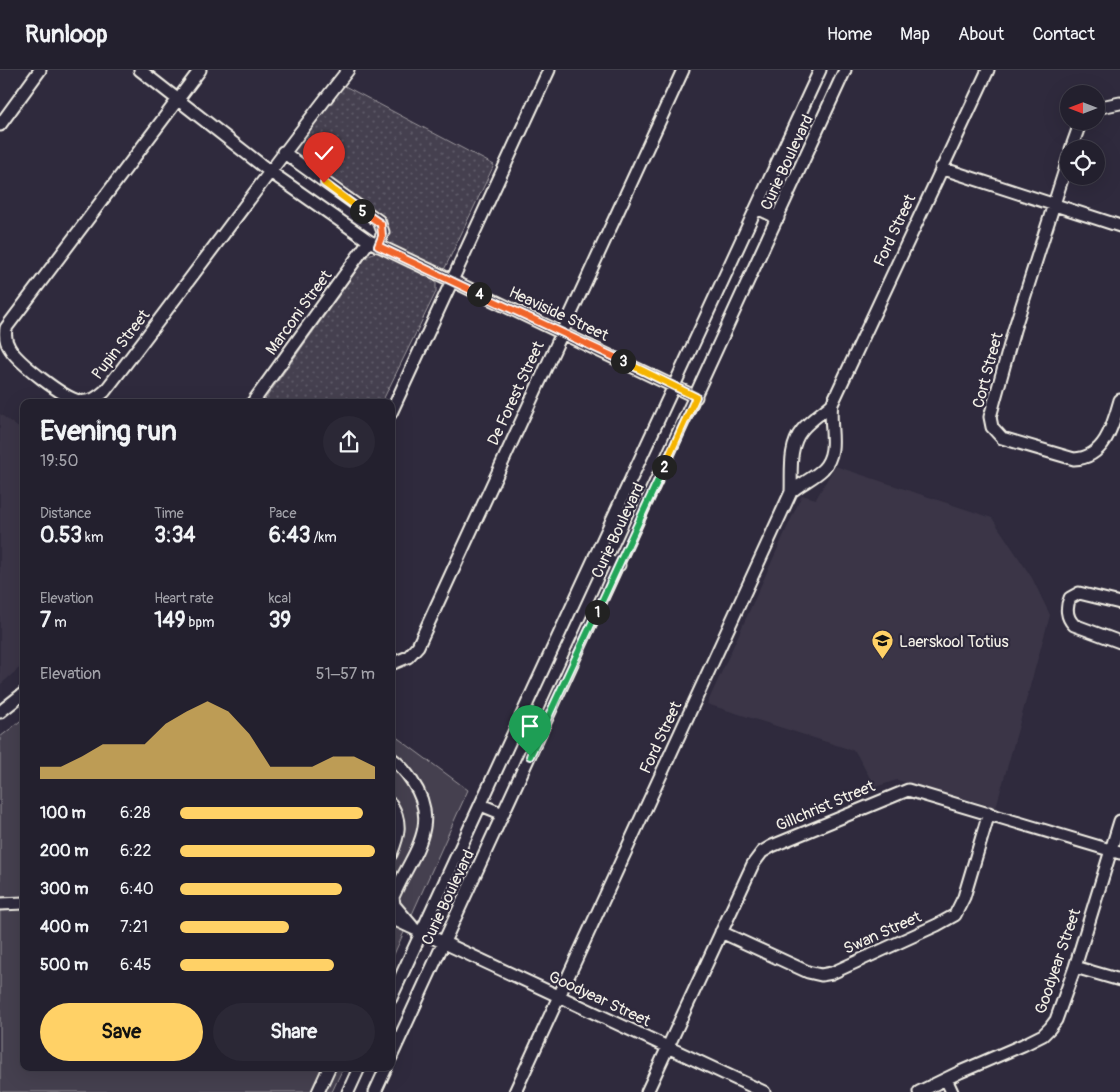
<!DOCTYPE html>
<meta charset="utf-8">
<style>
:root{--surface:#23202e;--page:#2b2836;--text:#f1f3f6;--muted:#a3a3aa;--line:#403e4a;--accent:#ffd166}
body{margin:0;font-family:Pangolin,sans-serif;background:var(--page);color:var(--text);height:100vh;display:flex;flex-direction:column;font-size:19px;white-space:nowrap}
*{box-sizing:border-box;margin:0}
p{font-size:16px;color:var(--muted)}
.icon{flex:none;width:28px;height:28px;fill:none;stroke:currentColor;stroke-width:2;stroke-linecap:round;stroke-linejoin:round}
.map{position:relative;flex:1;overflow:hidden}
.panel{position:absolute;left:20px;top:329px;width:375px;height:672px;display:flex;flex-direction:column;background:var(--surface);border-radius:10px;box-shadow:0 5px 20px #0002,0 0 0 1px var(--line)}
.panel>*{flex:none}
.needle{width:32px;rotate:270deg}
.buttons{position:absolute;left:1060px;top:15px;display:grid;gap:10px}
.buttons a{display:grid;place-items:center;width:45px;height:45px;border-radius:50%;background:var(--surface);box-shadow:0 5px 20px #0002,0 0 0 1px var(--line);font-size:25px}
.pin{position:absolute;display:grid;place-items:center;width:42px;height:42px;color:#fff;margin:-51px -21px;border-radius:50% 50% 50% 0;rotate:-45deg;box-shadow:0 0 5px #0007}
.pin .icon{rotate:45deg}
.km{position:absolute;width:25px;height:25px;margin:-12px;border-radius:50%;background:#222;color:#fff;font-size:14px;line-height:25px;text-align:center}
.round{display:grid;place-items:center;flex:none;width:52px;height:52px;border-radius:26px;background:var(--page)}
.summary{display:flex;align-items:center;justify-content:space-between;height:85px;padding:0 20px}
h1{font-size:28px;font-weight:800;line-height:38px}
.stats{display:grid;grid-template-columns:repeat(3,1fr);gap:8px;height:85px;padding:5px 20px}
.stats div{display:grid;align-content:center}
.stats b{font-size:21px;font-weight:800}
.stats small{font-size:14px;font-weight:400}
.stats p{font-size:14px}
.chart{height:140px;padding:10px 20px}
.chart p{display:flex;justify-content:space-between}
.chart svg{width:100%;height:90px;margin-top:5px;fill:var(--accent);opacity:.7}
.button{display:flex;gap:10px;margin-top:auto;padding:10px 20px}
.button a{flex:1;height:58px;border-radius:30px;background:var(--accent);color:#111;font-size:20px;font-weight:800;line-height:58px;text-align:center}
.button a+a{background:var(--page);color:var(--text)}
ul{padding:0 20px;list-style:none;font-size:16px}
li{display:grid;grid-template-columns:80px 60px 1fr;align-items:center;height:38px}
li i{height:12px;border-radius:6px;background:var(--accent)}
header{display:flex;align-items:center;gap:30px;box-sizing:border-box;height:70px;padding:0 25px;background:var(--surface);border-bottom:1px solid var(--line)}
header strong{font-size:24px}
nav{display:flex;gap:28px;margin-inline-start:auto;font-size:18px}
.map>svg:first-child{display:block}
</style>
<header>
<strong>Runloop</strong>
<nav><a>Home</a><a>Map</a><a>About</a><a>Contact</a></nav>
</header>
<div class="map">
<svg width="1120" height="1022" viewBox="0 0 1120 1022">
<defs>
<pattern id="grass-dots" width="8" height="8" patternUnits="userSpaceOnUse" patternTransform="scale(1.25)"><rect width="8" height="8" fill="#454050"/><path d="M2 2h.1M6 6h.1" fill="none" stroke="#605c69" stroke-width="1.8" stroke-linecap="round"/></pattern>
</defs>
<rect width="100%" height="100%" fill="#2f2a3d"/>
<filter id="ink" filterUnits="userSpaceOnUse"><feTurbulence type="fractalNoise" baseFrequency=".02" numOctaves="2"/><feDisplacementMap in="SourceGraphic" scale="10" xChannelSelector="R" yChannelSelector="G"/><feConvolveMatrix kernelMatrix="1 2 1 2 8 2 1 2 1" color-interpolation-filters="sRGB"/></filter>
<g filter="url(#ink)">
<path fill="#3b3647" d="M0,344L24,362V594L0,615Z
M835,396L992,448L1032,508L1050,545L996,737L897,710L875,717L855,681L707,634L802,425L816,429Z"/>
<path fill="url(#grass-dots)" stroke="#9c989c" d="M341,14L494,95L444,200L385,173L387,150L291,81Z
M375,182H381L432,206L436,213V222L382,332H263L367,186Z"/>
<path fill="#454050" stroke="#9c989c" d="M24,648V998H343L332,1022H0V667Z
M391,663L468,720L391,891Z"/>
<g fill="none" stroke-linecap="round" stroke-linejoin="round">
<defs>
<path id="minor" d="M140,0L269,101L369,171L696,327
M200,0L6,258C5,265 5,271 9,277C16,291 65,329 80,331C91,332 97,328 105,321C187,215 265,106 348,0
M1096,38L1120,33
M0,55L40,0
M1071,79L1081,51
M283,82L379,151L383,162L378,176
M1069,87L1014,260L990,347L992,357L1002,368L1074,389C1105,388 1113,355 1120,330
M941,98L1120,156
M757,138L778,148
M253,332L369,171
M391,343L549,0
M791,422C792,402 788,377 802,360C810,350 822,343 832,334
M595,486L619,495
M1120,533L1079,523L1070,528C1066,537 1066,547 1074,555L1120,572
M391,594L408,587L418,576L683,0
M0,642L24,623
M391,688C400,694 406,702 412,711C443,756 410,786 393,827L394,835L412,856
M391,734C402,752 399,765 391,784
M481,735L503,744
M0,834L24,833
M391,848L764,1022
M721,862L808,902L821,905L832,903L937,855L955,845L964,827L989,743
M1075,897L1120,910
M391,928L820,0
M391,987L845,0
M946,1009L952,1022
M318,1022L329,998
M348,1022L359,998
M375,1022L386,998
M515,1022L791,422C801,413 814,408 823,399C840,381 828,355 832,334L988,0
M647,1022L753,794L762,782L772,776L908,720L1120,783
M919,1022L960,1002L1023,975L1043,965L1050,958L1056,950L1075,897L1120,751"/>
</defs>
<use href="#minor" stroke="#f4f1e8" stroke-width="15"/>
<use href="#minor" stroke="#2f2a3d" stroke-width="11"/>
</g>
</g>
<g fill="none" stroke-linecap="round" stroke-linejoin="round" filter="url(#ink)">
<defs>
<path id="split-1" d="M530,686L597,542"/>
<path id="split-2" d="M597,542L664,397"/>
<path id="split-3" d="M623,291L696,327L664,397"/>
<path id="split-4" d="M479,224L623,291"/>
<path id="split-5" d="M362,141L381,154L382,166L378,176L479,224"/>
<path id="split-6" d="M324,113L362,141"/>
</defs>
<use href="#split-1" stroke="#fff" stroke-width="10"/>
<use href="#split-2" stroke="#fff" stroke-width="10"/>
<use href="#split-3" stroke="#fff" stroke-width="10"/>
<use href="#split-4" stroke="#fff" stroke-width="10"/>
<use href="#split-5" stroke="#fff" stroke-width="10"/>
<use href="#split-6" stroke="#fff" stroke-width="10"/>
<use href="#split-1" stroke="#22a559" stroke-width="6"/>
<use href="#split-2" stroke="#22a559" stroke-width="6"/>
<use href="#split-3" stroke="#f5b400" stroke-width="6"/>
<use href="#split-4" stroke="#f0652b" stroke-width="6"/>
<use href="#split-5" stroke="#f0652b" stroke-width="6"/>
<use href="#split-6" stroke="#f5b400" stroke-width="6"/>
</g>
<defs>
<symbol id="school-pin" viewBox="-11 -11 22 30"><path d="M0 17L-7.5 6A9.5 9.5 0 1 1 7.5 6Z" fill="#ffd166" stroke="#2f2a3d"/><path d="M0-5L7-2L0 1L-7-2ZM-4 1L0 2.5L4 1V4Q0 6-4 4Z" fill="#111"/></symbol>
</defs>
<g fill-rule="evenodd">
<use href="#school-pin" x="870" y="558" width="25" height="34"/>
</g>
<g text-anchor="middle" stroke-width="4.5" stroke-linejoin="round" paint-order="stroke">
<g font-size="16" fill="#f4f1e8" stroke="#2f2a3d">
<text transform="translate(786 92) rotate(-65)" y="6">Curie Boulevard</text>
<text transform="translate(894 160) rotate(-65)" y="6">Ford Street</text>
<text transform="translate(298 242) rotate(-54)" y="6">Marconi Street</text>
<text transform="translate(559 243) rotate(25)" y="6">Heaviside Street</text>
<text transform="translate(120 274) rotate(-52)" y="6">Pupin Street</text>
<text transform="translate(987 300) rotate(-75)" y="6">Cort Street</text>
<text transform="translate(515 323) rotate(-65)" y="6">De Forest Street</text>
<text transform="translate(617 460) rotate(-65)" y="6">Curie Boulevard</text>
<text transform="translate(660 667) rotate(-65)" y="6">Ford Street</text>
<text transform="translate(825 735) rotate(-23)" y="6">Gillchrist Street</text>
<text transform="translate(447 827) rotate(-65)" y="6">Curie Boulevard</text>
<text transform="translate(882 862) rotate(-24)" y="6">Swan Street</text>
<text transform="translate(1057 891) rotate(-71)" y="6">Goodyear Street</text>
<text transform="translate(600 928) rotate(25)" y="6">Goodyear Street</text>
</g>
<g font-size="16" fill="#f4f1e8" stroke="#2f2a3d" text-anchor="start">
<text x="899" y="577">Laerskool Totius</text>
</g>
</g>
</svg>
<div class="buttons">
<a><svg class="needle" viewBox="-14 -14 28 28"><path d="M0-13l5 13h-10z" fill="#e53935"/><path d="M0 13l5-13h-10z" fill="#a3a3aa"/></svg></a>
<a><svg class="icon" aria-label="locate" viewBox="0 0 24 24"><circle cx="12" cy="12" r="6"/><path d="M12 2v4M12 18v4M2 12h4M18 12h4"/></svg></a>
</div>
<div class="pin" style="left:530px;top:686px;background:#1e9e55"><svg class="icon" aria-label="arrive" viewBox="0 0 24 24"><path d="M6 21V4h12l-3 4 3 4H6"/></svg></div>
<div class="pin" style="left:324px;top:113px;background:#d93025"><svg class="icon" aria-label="check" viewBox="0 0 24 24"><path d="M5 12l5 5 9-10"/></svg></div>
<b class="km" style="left:597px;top:542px">1</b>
<b class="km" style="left:664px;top:397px">2</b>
<b class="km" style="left:623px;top:291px">3</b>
<b class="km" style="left:479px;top:224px">4</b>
<b class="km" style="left:362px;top:141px">5</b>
<section class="panel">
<div class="summary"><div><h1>Evening run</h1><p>19:50</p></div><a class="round"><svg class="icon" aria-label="share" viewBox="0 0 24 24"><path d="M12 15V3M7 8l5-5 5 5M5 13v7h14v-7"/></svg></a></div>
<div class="stats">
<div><p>Distance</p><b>0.53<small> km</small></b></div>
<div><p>Time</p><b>3:34</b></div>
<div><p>Pace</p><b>6:43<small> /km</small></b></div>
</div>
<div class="stats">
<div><p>Elevation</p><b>7<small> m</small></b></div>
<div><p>Heart rate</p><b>149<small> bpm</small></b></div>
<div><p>kcal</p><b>39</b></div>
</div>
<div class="chart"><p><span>Elevation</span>51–57 m</p>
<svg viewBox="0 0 160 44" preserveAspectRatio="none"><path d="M0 44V38L10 38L20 33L30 27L40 27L50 27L60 17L70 11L80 6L90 11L100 22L110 38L120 38L130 38L140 33L150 33L160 38V44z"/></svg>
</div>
<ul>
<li><b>100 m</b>6:28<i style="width:94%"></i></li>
<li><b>200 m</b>6:22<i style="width:100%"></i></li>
<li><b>300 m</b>6:40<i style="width:83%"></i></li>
<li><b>400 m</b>7:21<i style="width:56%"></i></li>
<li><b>500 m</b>6:45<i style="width:79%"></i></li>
</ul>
<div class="button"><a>Save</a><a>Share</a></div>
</section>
</div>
